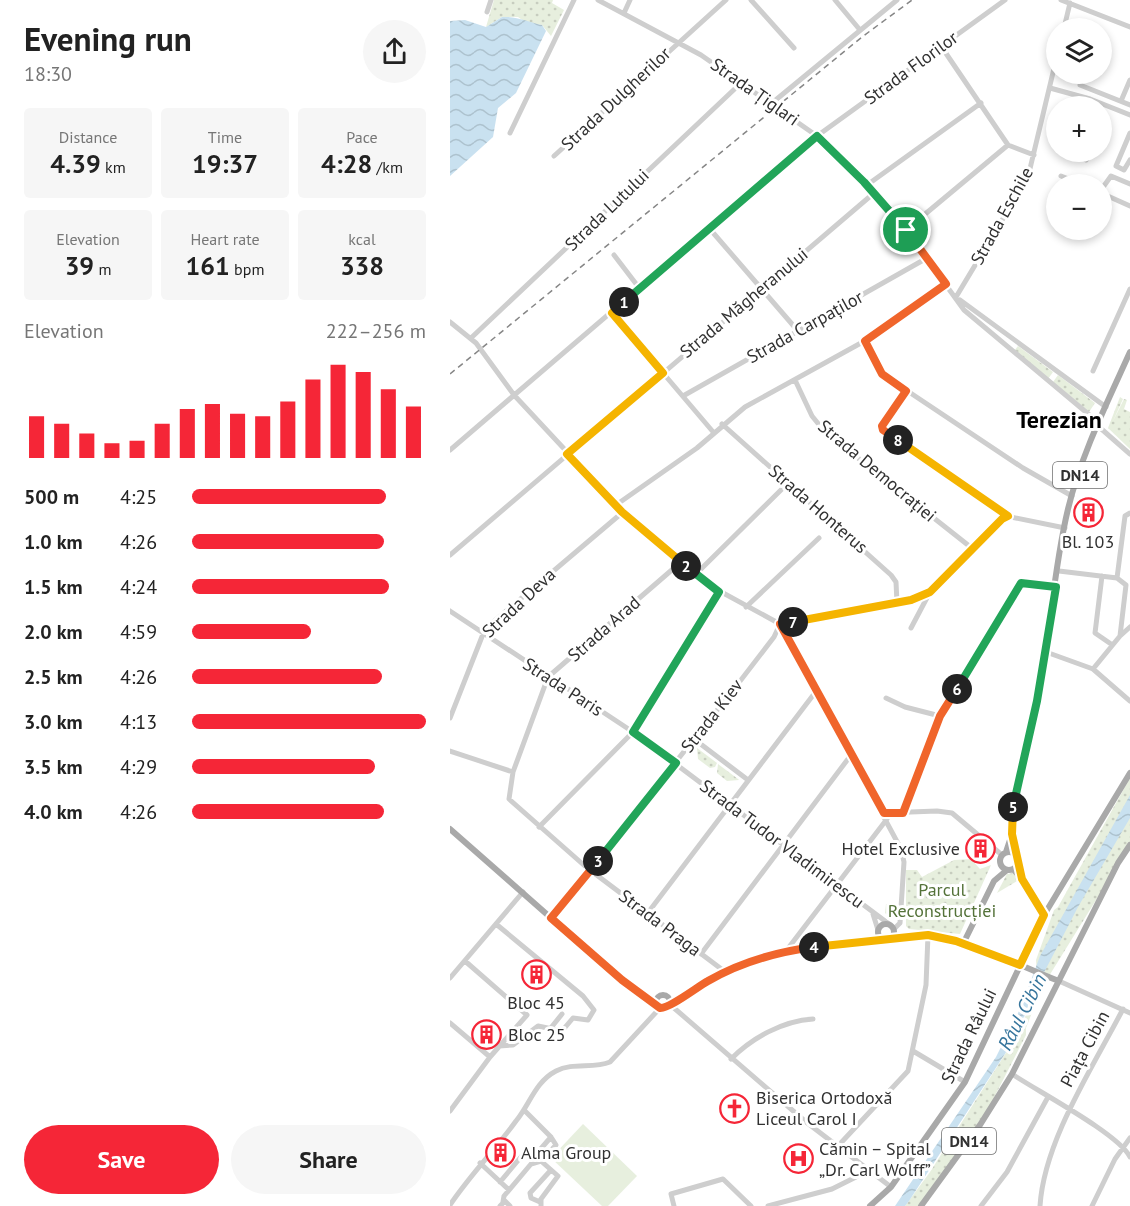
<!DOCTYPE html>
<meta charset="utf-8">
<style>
:root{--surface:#fff;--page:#f6f6f6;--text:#222;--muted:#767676;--accent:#f52637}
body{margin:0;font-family:"PT Sans",sans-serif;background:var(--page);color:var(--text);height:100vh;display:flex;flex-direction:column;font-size:22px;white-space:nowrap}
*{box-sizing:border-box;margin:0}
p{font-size:20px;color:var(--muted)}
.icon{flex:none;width:33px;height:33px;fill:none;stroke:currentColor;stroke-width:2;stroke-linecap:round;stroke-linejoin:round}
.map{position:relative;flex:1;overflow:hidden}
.drawer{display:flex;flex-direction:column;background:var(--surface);width:450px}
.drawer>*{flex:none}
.controls{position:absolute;left:596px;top:18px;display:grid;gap:12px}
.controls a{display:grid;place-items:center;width:66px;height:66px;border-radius:50%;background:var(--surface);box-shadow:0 3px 9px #0003;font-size:30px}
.pin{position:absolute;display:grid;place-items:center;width:51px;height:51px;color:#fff;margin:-26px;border:3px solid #fff;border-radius:50%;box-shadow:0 2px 6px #0007}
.km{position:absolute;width:30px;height:30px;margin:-15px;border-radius:50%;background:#222;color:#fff;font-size:16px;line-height:30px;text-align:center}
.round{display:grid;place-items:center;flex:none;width:63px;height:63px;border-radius:32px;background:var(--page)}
.headline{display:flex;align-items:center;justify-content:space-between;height:102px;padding:0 24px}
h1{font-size:33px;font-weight:700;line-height:45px}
.stats{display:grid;grid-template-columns:repeat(3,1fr);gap:9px;height:102px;padding:6px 24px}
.stats div{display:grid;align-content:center;border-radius:6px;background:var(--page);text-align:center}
.stats b{font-size:26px;font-weight:700}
.stats small{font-size:16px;font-weight:400}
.stats p{font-size:16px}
.chart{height:168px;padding:12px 24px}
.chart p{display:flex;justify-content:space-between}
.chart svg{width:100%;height:108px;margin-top:6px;stroke:var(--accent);stroke-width:6}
.button{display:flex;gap:12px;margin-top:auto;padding:12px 24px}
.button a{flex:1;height:69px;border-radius:36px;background:var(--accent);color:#fff;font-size:24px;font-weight:700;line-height:69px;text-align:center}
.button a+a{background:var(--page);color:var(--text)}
ul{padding:0 24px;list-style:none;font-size:20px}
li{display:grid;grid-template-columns:96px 72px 1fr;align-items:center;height:45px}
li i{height:15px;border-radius:8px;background:var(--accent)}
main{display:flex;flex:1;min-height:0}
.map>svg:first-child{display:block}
</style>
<main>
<section class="drawer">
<div class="headline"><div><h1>Evening run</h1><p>18:30</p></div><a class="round"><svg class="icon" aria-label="share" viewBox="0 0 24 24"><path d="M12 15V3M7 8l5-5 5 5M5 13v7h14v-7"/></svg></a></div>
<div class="stats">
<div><p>Distance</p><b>4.39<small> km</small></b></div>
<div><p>Time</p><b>19:37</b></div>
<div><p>Pace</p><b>4:28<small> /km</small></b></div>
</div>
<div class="stats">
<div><p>Elevation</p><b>39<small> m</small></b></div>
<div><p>Heart rate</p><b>161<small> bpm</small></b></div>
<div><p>kcal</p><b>338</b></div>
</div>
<div class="chart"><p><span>Elevation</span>222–256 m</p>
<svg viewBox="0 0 160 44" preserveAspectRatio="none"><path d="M5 44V27M15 44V30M25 44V34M35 44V38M45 44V37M55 44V30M65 44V24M75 44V22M85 44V26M95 44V27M105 44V21M115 44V12M125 44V6M135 44V9M145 44V16M155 44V23"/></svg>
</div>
<ul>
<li><b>500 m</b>4:25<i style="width:83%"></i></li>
<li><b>1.0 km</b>4:26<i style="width:82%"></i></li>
<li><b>1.5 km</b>4:24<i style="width:84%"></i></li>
<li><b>2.0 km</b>4:59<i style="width:51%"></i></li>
<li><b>2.5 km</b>4:26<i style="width:81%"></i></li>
<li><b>3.0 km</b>4:13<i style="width:100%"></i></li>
<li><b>3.5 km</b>4:29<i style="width:78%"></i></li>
<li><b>4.0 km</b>4:26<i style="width:82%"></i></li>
</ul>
<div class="button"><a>Save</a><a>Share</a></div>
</section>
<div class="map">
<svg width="680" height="1206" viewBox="0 0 680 1206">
<defs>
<pattern id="green-dots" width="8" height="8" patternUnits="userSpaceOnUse" patternTransform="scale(1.5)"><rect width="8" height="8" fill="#e7efde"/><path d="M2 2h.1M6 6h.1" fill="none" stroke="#c7cdbf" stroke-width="1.8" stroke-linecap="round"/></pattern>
<pattern id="water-waves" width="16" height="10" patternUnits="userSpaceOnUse" patternTransform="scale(1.5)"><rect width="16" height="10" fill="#c9e1f0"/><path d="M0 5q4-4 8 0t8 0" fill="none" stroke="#adc2ce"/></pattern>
</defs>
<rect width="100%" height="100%" fill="#fff"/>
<path fill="url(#green-dots)" d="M44,0H103L102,3L114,10L101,36L92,25L75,22L68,17H52L36,27Z
M568,346L603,372L598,379L564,351Z
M608,375L645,403L639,412L603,382Z
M670,397L673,399L663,421L674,399L677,400L674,409L680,412V449L658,428Z
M247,748L267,763L265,767L260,768L248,759Z
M268,764L288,779L289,780L277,781L267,773Z
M680,778V845L591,989L576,1028V1035L530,1125L471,1206H455L480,1172L566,1037L588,988L586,960L604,910L608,907Z
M521,859L530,869L541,865L510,934L459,929L456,926V870H467L472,877L504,860Z
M564,873L569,880L547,893L557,874Z
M436,904L449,905L447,918L443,919L435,913Z"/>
<path fill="#e7efde" d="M133,1124L187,1176L158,1206H152L101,1158Z"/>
<path fill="url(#water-waves)" d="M52,17C67,16 78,22 92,25L96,31L66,93L48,108L43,137L0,176V21L15,20L36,27Z
M680,795V818L628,907L586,988L566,1037L459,1201L455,1206H445L546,1057L571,1007L590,956Z"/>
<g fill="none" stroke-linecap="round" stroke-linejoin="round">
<path stroke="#cecece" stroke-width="5" d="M148,0L251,55L367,136L414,182L456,230L514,310L649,423
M301,0L344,48
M385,0L410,30
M611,0L680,27
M37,12L41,0
M174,13L180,0
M614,28L620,3
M491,46L558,145L584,155
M634,74L630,85L680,105
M600,88L640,99L680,115
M671,101L680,80
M322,103L447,0
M60,133L124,0
M680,133L666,166L674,170L680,160
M630,152V156L636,160L643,152
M104,156L276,0
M611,176L631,184
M417,185L531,103
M651,190L661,176L680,184
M651,193L680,206
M259,228L348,331
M456,230L558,145
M164,255L190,289
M506,297L578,177L606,60
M510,300L656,407
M162,313L264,433
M0,322L26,343L64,395L173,512L264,588L330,624L451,849L454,862L450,923L444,929
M21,338L292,82
M415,341L438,378L573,468L622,496
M643,371L680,289
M345,380L362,416L375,432L523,549
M456,391L432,424L433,430L558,516
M233,396L477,258
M272,424L441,575L446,582L447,603
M648,426L680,454
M0,450L367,136L555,0
M166,505L247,448L295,407L420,338L496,284
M0,555L424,193
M231,562L98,677L63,772L59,799L136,867L274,971
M609,571L667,578
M246,574L338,483
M652,576L645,633L661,644
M296,607L369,538
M0,611L183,732L439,924
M461,628L480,592
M670,636L680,627
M596,652L643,669L680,701
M643,669L670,636L676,585L667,578L675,516L680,513
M436,698L455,707L490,716
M0,718L35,629L173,512
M244,739L298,780
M0,751L63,772
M434,813L487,811L502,813L552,855
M453,813L490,716L569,585L574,583L606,587
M89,827L183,732L269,592
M197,914L367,690
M423,914L428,930
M101,918L284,689L324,637L330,624L474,595L492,582L556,516L615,528
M46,924L133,996L144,1010L138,1020L123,1018L112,1031L88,1026L63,1045L49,1046
M336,951L437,819
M251,954L401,755
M15,961L77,1015L40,1057
M0,978L73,892
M609,981L680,1013
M218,1006L224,1008L356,1122L441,1187
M0,1023L40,1057L0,1111
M100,1029L112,1014
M463,1051L515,1082
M281,1059C302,1038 332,1021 363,1019
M562,1074C587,1091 669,1134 680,1157
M388,1146L458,1071L476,985L478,935
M91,1161L108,1176L91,1199V1206
M30,1163L59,1190
M50,1182L76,1151L88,1152L101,1137
M53,1202L54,1196L81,1164L91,1161L106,1145L101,1137L74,1110
M90,1202L81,1198L80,1193L101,1170
M0,1205C20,1175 45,1150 66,1121C80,1104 85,1082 106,1071C123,1062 143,1069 160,1062L210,1008
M50,1206L55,1201L60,1206
M224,1206L221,1194L273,1179L301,1206
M318,1206L382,1189L420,1170
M531,1206L557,1172L598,1097
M590,1206C594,1141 643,1067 673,1009
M642,1206L665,1159L680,1138"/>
<path stroke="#a9a9a9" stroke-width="6" d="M0,829L143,955L206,1005
M550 861a9 9 0 1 1 18 0a9 9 0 1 1-18 0Z
M556,852L562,834
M566,855C556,795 576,756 588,699C600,636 603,571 618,509C631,455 657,403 680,352
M563,869L572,879L594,915
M428 932a8 8 0 1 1 16 0a8 8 0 1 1-16 0Z
M439,940C501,927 552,959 609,981
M513,944L544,881L557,870
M206 1002a7 7 0 1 1 14 0a7 7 0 1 1-14 0Z
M219,1005C237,993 255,981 274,971C323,946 381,945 434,940
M420,1206L441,1187L515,1082L594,915L680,773
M471,1206L530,1125L562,1074L668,863L680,845"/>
<path stroke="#868686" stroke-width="1.5" stroke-dasharray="6 4.5" stroke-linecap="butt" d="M0,374L412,37L462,0"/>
</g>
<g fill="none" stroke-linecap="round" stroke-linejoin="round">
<defs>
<path id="split-1" d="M174,302L367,136L414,182L456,230"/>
<path id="split-2" d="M174,302L162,313L213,373L117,454L172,512L236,566"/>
<path id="split-3" d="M148,861L226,763L183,732L269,592L236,566"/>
<path id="split-4" d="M148,861L101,918L172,980L210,1008C219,1009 247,987 258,981C291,962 326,952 364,947"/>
<path id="split-5" d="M364,947L478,935L506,941L570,965L594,915L572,879L562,834L563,807"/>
<path id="split-6" d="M507,689L571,583L606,587L587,701L563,807"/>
<path id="split-7" d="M343,622L330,624L434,813H453L490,716L507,689"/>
<path id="split-8" d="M343,622L461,600L480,592L552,519L558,516L448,440"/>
<path id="split-9" d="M448,440L433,430L432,426L456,391L432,374L415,341L496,284L456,230"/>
</defs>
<use href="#split-1" stroke="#fff" stroke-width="12"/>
<use href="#split-2" stroke="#fff" stroke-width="12"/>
<use href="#split-3" stroke="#fff" stroke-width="12"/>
<use href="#split-4" stroke="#fff" stroke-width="12"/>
<use href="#split-5" stroke="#fff" stroke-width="12"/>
<use href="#split-6" stroke="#fff" stroke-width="12"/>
<use href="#split-7" stroke="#fff" stroke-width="12"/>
<use href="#split-8" stroke="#fff" stroke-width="12"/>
<use href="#split-9" stroke="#fff" stroke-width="12"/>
<use href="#split-1" stroke="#22a559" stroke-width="8"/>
<use href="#split-2" stroke="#f5b400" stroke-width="8"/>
<use href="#split-3" stroke="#22a559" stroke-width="8"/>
<use href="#split-4" stroke="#f0652b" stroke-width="8"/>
<use href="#split-5" stroke="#f5b400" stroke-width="8"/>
<use href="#split-6" stroke="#22a559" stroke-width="8"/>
<use href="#split-7" stroke="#f0652b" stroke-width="8"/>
<use href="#split-8" stroke="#f5b400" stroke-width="8"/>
<use href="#split-9" stroke="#f0652b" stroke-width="8"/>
</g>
<defs>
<symbol id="building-ring" viewBox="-11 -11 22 22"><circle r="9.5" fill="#fff" stroke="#f52637" stroke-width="1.5"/><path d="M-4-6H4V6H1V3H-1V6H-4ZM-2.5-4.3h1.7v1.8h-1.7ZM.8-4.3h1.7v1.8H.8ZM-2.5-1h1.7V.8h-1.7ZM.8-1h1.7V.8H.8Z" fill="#f52637"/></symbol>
<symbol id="church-ring" viewBox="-11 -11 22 22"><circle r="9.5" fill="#fff" stroke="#f52637" stroke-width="1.5"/><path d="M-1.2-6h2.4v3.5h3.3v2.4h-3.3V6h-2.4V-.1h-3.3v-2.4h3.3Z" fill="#f52637"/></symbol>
<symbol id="hospital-ring" viewBox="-11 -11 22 22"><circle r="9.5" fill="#fff" stroke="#f52637" stroke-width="1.5"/><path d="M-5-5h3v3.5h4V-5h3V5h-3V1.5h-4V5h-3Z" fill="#f52637"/></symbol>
</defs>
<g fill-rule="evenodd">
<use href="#building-ring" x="622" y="496" width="33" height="33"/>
<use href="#building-ring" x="514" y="832" width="33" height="33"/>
<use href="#building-ring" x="70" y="958" width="33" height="33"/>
<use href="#building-ring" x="20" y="1018" width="33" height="33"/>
<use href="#church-ring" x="268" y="1092" width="33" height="33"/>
<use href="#building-ring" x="34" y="1136" width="33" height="33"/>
<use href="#hospital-ring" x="332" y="1142" width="33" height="33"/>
</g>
<g text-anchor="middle" stroke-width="6" stroke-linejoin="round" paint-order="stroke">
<g fill="#fff" stroke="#6f6f6f" stroke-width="1.5">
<rect x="603" y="462" width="54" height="26" rx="4.5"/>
<rect x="492" y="1128" width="54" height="26" rx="4.5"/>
</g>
<g font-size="16" font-weight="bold" fill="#313131">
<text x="630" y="481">DN14</text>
<text x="519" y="1147">DN14</text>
</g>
<g font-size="18" fill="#313131" stroke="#fff">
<text transform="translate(461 68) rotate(-36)" y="6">Strada Florilor</text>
<text transform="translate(305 92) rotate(35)" y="6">Strada Țiglari</text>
<text transform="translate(166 99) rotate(-43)" y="6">Strada Dulgherilor</text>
<text transform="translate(157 210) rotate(-44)" y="6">Strada Lutului</text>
<text transform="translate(552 216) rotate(-61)" y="6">Strada Eschile</text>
<text transform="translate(294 303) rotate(-40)" y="6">Strada Măgheranului</text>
<text transform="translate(355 327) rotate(-29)" y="6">Strada Carpaților</text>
<text transform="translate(427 471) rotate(40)" y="6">Strada Democrației</text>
<text transform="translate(368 509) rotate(41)" y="6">Strada Honterus</text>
<text transform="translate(69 603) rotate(-43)" y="6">Strada Deva</text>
<text transform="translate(154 629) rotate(-41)" y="6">Strada Arad</text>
<text transform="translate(113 687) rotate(33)" y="6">Strada Paris</text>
<text transform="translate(262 716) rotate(-52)" y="6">Strada Kiev</text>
<text transform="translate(332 844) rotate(37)" y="6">Strada Tudor Vladimirescu</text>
<text transform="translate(210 923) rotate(37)" y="6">Strada Praga</text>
<text transform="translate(519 1036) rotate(-64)" y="6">Strada Râului</text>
<text transform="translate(635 1049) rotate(-62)" y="6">Piața Cibin</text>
</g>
<g font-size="18" fill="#313131" stroke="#fff" text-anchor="start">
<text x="638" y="548" text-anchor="middle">Bl. 103</text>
<text x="510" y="855" text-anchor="end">Hotel Exclusive</text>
<text x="86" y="1009" text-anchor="middle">Bloc 45</text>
<text x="58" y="1041">Bloc 25</text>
<text x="306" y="1104">Biserica Ortodoxă<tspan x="306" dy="21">Liceul Carol I</tspan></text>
<text x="369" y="1155">Cămin – Spital<tspan x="369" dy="21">„Dr. Carl Wolff”</tspan></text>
<text x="71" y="1159">Alma Group</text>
</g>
<g font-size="18" fill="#547239" stroke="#fff">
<text x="492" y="896">Parcul<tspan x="492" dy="21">Reconstrucției</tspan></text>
</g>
<g font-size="20" font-style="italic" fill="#36759c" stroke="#fff">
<text transform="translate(572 1012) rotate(-63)" y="7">Râul Cibin</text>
</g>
<g font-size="24" font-weight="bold" fill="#000" stroke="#fff">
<text x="609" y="428">Terezian</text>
</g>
</g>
</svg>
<div class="controls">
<a><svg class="icon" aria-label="layers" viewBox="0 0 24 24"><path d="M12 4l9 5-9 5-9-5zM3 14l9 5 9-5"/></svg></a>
<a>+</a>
<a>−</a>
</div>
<div class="pin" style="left:456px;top:230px;background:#1e9e55"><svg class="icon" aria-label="arrive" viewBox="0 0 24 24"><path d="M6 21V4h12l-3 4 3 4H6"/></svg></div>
<b class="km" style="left:174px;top:302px">1</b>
<b class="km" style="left:236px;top:566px">2</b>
<b class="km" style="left:148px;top:861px">3</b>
<b class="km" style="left:364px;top:947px">4</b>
<b class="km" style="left:563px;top:807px">5</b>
<b class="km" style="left:507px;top:689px">6</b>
<b class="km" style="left:343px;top:622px">7</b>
<b class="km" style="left:448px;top:440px">8</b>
</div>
</main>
